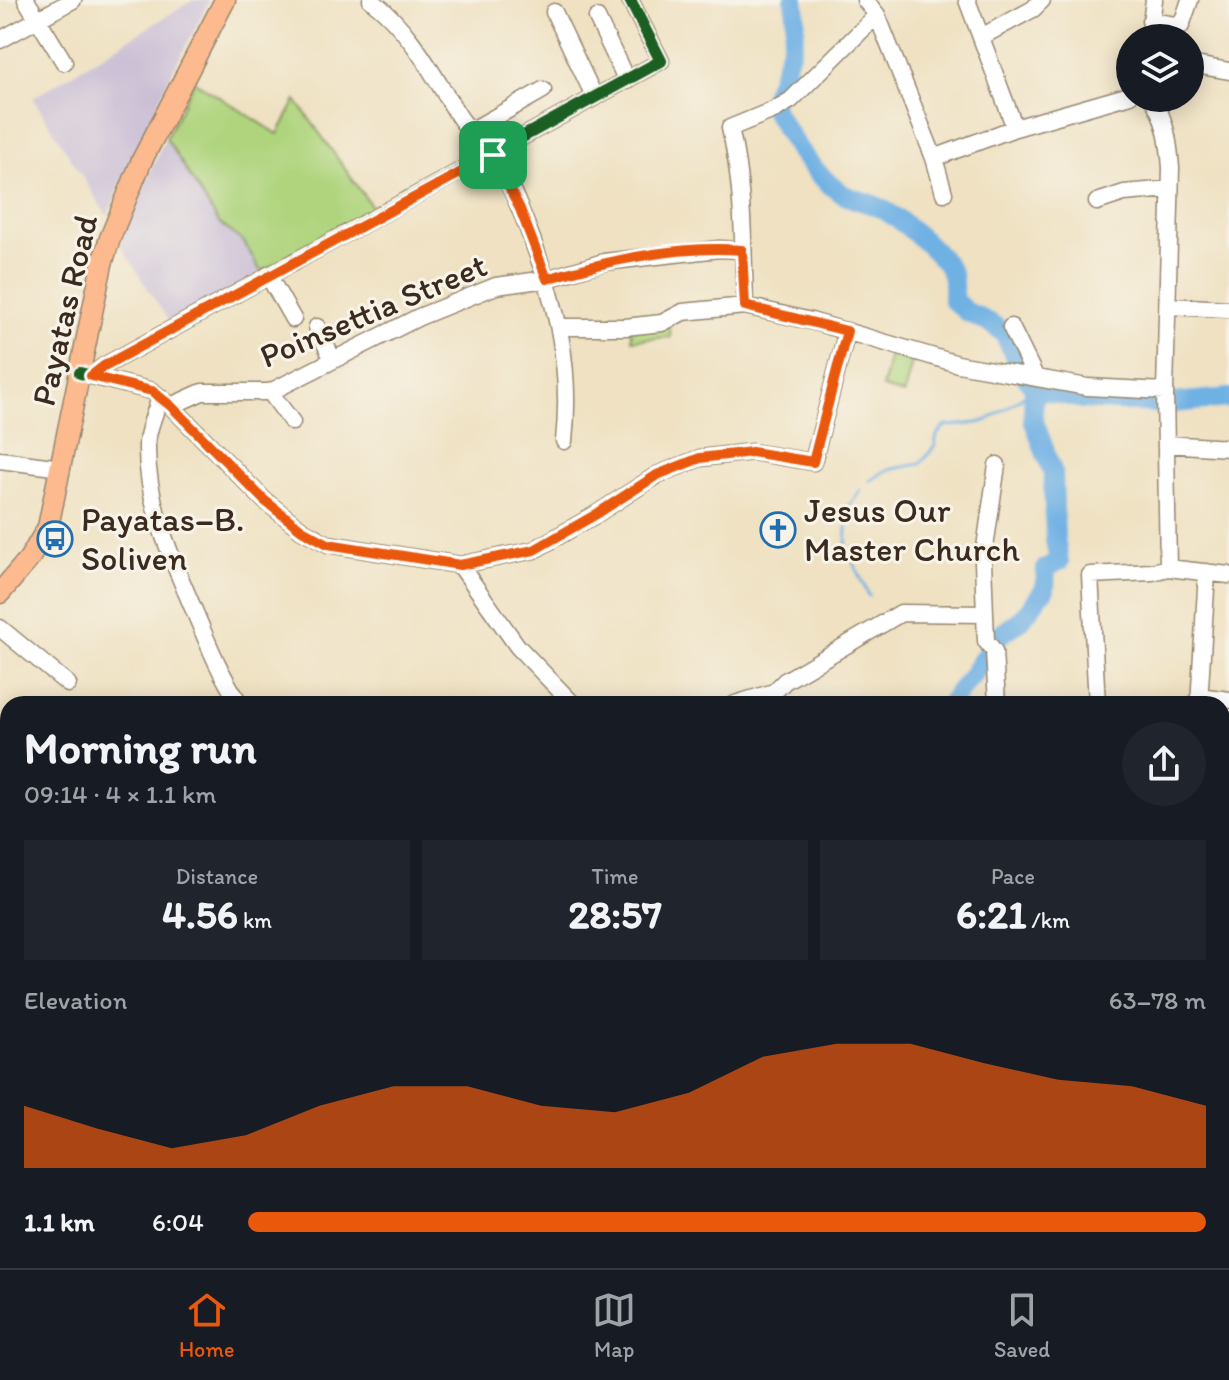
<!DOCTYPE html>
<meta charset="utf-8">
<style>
:root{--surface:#171b24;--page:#20242c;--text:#f1f3f6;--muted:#9ea1a6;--line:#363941;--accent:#ea580c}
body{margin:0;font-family:Itim,sans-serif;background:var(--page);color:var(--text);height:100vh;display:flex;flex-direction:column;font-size:30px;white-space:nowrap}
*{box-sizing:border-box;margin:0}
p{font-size:26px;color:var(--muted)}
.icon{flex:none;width:44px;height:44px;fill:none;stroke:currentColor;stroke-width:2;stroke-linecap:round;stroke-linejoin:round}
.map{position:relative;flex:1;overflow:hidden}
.sheet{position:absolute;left:0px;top:696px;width:1230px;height:572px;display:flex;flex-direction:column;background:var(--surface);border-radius:24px 24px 0 0;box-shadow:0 4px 20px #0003}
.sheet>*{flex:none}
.buttons{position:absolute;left:1116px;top:24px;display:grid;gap:16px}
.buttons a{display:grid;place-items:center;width:88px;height:88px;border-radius:50%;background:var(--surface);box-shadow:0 4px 20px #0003;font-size:40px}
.pin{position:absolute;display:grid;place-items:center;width:68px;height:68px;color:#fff;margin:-34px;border-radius:16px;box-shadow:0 4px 12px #0006}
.round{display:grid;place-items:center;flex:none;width:84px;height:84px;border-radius:42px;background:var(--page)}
.headline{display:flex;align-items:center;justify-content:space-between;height:136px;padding:0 24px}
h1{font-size:44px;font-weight:700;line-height:60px}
.figures{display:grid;grid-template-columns:repeat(3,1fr);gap:12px;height:136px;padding:8px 24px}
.figures div{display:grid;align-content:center;border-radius:0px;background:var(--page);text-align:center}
.figures b{font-size:40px;font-weight:700}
.figures small{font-size:22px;font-weight:400}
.figures p{font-size:22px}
.chart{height:224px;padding:16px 24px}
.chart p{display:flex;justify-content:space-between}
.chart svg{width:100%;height:144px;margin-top:8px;fill:var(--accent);opacity:.7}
ul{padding:0 24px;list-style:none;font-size:26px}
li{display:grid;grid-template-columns:128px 96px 1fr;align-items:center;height:60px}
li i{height:20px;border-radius:10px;background:var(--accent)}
.dock{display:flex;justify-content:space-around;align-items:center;height:112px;border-top:2px solid var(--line);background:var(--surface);font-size:22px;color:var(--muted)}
.dock a{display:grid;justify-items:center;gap:4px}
.dock .current{color:var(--accent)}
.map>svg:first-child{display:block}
</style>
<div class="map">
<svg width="1229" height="1268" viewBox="0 0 1229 1268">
<rect width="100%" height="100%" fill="#f7f3e8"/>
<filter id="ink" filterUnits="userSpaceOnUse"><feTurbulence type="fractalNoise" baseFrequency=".0125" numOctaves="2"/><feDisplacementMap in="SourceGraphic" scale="16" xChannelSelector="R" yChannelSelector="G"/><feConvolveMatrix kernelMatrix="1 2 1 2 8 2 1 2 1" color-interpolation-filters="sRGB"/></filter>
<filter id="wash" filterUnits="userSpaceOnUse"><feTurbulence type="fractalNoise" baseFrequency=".006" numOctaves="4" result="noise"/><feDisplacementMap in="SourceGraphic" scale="32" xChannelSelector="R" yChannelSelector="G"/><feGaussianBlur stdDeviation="1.8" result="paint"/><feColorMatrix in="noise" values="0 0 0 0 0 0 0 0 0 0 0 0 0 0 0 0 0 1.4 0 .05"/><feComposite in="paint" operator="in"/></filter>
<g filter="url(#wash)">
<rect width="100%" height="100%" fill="#efe1c1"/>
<path fill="#cbbfd5" d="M193,0H210L169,78L107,216L33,98Z
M166,138L219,223L244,242L261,272L171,325L118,241Z"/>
<path fill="#afd47d" stroke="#757f4e" stroke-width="2" d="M194,81L278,134L296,100L374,210L261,272L244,242L219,223L166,138Z
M669,321L671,337L632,340L631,324Z
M891,349L914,354L904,394L882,388Z"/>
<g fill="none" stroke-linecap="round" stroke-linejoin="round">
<path stroke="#6fb1e4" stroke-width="3" d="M870,481L886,470L920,464L935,446L937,435L945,426C957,425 973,425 985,421C991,419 1029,393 1034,388
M861,490L848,507L846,547L869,596
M759,1260L760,1268"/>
<path stroke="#6fb1e4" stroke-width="20" d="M794,0C802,36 782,71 771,104C790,139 807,167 839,192C851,200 867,201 880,208C897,216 947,257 952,275C954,282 953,293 953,300L967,312L990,323L1004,333L1021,370L1034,388L1082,399L1155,403
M1173,403L1229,398
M949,704L971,677L998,636L1022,619L1045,589L1046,568L1059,561L1055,540L1053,473L1033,419L1034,388"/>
</g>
</g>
<g filter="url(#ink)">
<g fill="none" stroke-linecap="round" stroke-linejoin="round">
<defs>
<path id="minor" d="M26,0L64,62
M371,0C410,29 433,75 458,115C468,131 483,142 493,157C509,180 520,208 530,234C557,305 572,365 564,441
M865,0L877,15L934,158L944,193
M967,0L1015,128
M554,12L594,96
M597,18L627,81
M1150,21L1181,26L1190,0
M981,37L1033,9L1042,0
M1149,38L1154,0
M0,40L73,0
M1190,64L1229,71
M1152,98C1166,120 1169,142 1171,168L1165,391L1168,568
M469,132L543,90
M934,158L1015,128L1130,95
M1097,202L1124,193L1170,189
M268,275L293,319
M745,306C743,246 744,187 730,128L776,109L791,100L877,15
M1168,306L1229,309
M317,327L333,360
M560,327H625L662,323L683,312L745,306L811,321L958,364L1087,387L1165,391
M1011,327L1036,378
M80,373L152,391L171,406L264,500L302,530L328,544L460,565L534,550L595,515L657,475L700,458L752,452L813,462L847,331
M91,376L104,366L661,61L630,0
M270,392L292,422
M160,397C156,412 147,430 147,445C146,505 173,561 196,615C209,646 221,676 240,704
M171,406L202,392H270L419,317L496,286L547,279L604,262L719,249L742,250
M1166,444L1229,448
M0,460L61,468
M460,565L518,647L573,704
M0,628L68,684
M1199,696L1229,700
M735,704L774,692L785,681L901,613L984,614
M997,704L994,651L986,641L983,561L997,465
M1097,704L1090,575L1152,572L1168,568L1229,575
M1199,704L1207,572
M1222,871L1229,867
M1222,1004L1229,1002
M1222,1123L1229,1121
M0,1154L8,1153
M576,1260V1268
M1208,1260L1213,1268
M185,1268L188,1260
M964,1268L976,1260"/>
<path id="major" d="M0,593L29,559L48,527L102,264L110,238L142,160L225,0
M0,1177L5,1268"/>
</defs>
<use href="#minor" stroke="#958670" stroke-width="19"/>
<use href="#major" stroke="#958670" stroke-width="23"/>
<use href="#minor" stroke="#fff" stroke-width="16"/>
<use href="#major" stroke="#fcba8e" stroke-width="20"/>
<defs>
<path id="cycleway" d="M80,373L152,391L171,406L264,500L302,530L328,544L460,565L534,550L595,515L657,475L700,458L752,452L813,462L847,331
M91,376L104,366L661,61L630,0"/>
</defs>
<use href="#cycleway" stroke="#f7f3e8" stroke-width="17"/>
<use href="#cycleway" stroke="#1b5e20" stroke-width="12"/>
</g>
</g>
<g fill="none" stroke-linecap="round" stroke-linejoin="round" filter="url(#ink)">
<defs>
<path id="route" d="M493,155L520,209L547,279C609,260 677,245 742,250L745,306L847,331L813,462L752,452L700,458L657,475L595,515L534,550L460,565L328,544L302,530L264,500L171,406L152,391L91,376L104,366Z"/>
</defs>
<use href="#route" stroke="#fff" stroke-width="16"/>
<use href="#route" stroke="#ea580c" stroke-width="10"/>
</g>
<defs>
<symbol id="church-ring" viewBox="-11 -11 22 22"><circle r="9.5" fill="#f7f3e8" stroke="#1f6fb2" stroke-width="1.5"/><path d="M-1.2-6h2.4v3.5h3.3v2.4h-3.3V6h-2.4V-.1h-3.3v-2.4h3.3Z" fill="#1f6fb2"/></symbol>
<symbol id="bus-ring" viewBox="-11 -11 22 22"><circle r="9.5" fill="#f7f3e8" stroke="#1f6fb2" stroke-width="1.5"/><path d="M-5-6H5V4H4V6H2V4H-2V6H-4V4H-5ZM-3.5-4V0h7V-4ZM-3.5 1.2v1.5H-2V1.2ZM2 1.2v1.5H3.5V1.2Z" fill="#1f6fb2"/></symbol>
</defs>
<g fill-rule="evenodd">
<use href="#church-ring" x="758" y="510" width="40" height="40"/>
<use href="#bus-ring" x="35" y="519" width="40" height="40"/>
</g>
<g text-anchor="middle" stroke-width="6" stroke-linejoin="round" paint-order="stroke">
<g font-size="34" fill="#3b2a1e" stroke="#f7f3e8">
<text transform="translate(64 310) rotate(-77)" y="12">Payatas Road</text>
<text transform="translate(373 310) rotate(-23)" y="12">Poinsettia Street</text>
</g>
<g font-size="34" fill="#3b2a1e" stroke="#f7f3e8" text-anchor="start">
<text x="804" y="522">Jesus Our<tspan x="804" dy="39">Master Church</tspan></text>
<text x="81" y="531">Payatas–B.<tspan x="81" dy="39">Soliven</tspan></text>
</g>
</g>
</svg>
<div class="buttons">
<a><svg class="icon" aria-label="layers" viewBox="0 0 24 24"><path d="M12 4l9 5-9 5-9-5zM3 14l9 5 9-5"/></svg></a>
</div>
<div class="pin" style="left:493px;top:155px;background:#1e9e55"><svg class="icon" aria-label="arrive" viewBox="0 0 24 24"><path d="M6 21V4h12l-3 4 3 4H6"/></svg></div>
<section class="sheet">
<div class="headline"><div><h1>Morning run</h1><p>09:14 · 4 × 1.1 km</p></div><a class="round"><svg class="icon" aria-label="share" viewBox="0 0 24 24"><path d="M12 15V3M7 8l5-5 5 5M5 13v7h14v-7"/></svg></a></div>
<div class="figures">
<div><p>Distance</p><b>4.56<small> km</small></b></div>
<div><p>Time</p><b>28:57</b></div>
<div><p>Pace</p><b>6:21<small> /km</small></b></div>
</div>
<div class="chart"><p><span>Elevation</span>63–78 m</p>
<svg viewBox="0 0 160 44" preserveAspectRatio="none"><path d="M0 44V25L10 32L20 38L30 34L40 25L50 19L60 19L70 25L80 27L90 21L100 10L110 6L120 6L130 12L140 17L150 19L160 25V44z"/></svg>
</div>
<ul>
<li><b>1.1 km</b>6:04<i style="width:100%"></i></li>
</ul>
</section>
</div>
<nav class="dock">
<a class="current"><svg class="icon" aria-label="home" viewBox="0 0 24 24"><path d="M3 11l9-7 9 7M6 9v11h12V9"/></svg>Home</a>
<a><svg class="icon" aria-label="map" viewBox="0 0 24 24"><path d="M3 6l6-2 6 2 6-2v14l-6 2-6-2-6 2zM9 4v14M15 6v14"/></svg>Map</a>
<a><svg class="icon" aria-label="saved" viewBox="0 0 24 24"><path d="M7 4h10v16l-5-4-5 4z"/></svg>Saved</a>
</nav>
